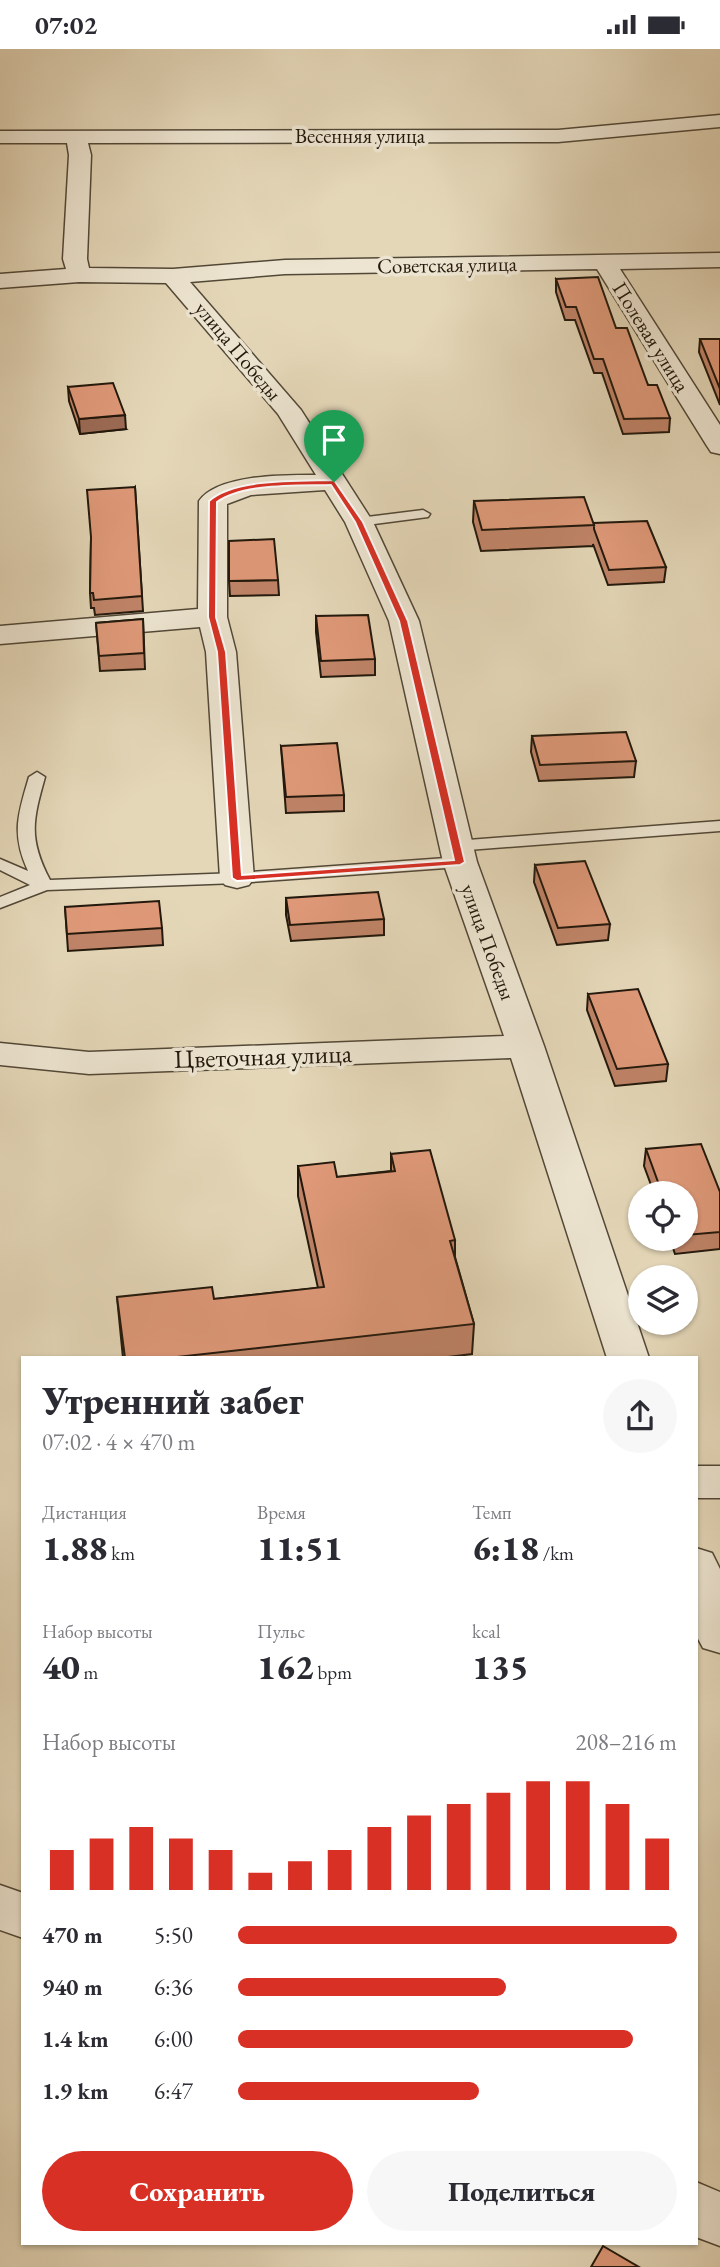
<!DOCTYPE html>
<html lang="ru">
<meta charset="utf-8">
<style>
:root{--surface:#fff;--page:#f7f7f7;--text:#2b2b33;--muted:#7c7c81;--accent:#d93025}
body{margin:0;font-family:"EB Garamond",serif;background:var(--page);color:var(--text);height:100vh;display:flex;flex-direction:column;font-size:26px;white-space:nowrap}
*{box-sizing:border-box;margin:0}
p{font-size:23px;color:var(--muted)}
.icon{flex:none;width:38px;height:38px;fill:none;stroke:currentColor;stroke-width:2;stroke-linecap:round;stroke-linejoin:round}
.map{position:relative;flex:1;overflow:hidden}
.sheet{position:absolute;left:21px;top:1307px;width:677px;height:889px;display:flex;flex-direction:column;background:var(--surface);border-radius:0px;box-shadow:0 2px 5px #0004}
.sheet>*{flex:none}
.tools{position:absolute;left:628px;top:1132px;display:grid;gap:14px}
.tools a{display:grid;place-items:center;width:70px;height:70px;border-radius:50%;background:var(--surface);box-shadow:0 2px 5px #0004;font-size:35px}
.pin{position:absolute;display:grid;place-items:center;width:60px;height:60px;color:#fff;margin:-72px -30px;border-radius:50% 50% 50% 0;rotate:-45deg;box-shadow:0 0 7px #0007}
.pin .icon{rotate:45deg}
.round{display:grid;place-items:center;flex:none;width:74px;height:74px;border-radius:37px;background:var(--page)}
.overview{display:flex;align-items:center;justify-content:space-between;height:119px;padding:0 21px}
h1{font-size:38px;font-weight:800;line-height:52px}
.stats{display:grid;grid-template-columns:repeat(3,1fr);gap:10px;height:119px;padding:7px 21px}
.stats div{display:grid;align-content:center}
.stats b{font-size:35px;font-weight:800}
.stats small{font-size:19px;font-weight:400}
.stats p{font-size:19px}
.chart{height:196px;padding:14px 21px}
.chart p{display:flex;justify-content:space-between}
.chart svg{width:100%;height:126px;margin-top:7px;stroke:var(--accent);stroke-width:6}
.button{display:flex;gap:14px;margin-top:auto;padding:14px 21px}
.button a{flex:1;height:80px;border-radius:42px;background:var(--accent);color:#fff;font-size:28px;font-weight:800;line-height:80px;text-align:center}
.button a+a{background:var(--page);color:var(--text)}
ul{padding:0 21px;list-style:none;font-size:23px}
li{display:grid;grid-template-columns:112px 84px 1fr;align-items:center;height:52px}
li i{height:18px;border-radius:9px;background:var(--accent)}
.status{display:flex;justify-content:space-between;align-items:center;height:49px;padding:0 35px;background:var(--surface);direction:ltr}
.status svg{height:19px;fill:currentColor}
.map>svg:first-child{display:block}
</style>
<div class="status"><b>07:02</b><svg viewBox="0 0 49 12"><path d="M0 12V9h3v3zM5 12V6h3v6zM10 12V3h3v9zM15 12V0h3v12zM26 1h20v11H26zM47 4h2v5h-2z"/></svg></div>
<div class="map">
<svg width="720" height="2218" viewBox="0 0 720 2218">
<rect width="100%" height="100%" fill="#e4d7b8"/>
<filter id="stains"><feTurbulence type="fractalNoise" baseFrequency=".00286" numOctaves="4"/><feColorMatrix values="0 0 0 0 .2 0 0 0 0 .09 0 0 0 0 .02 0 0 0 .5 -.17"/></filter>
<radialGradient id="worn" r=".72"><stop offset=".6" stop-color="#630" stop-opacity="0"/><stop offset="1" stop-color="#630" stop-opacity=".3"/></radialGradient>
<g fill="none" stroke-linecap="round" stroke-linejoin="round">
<defs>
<path id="service" d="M423,461L430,465L428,468L359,477L352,473L359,469Z
M37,723L45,728C33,771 28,789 50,831L237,824L460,808L468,813L460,818L237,834L47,841L0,859V848L30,836L0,821V810L28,822C11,785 18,765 29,728Z
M720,772V782L455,802L447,797L455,792Z"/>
<path id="minor" d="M720,66V78L558,93L88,94L91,106L87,210L89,219L173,220L285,211L720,204V218L620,220L720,376V405L711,403L707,397L597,220L285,225L190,233L301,361L373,473L419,572L477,813L544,997L649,1309H607L511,1009L89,1025L0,1016V994L89,1003L504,987L443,813L389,572L345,473L325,441L251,446L227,455V568L236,603L254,829L249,836L237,839L225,836L220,829L206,603L200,578L0,595V577L198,560L199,452C218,425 286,426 316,426L278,365L166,234L79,233L0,239V225L66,220L63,210L69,106L67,94H0V82L558,81Z
M696,1417H720V1449H696Z
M696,1499L712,1504L720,1520V1604L703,1599L696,1586Z
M0,1836L23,1844V1889L0,1881Z
M696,2133L720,2143V2197L696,2188Z"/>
</defs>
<use href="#service" stroke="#524837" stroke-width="3"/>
<use href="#minor" stroke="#524837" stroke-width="3"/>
<use href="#service" fill="#ede5d1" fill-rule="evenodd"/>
<use href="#minor" fill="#ede5d1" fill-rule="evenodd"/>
</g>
<path fill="#c08468" stroke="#22180c" stroke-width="2" d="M556,230L616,279L648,336L670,369L669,383L623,385L602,324H594L575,271H565L556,243Z
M700,290H720V356L699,303Z
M68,338L126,380L80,385L69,352Z
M135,438L143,562L95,566L94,559H91L90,544L91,490Z
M474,452L594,474L666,518L664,533L608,536L593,495V497L481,502L473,473Z
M278,531L279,546L230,547L229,532Z
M316,567L375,610V626L321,628L316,583Z
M143,570L145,620L100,622L96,574Z
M532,687L636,712L634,728L539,732L531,703Z
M281,697L344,746V762L286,764Z
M535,816L610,875L608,891L557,896L534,833Z
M286,849L384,870V886L291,892L286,866Z
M65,858L162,879L163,896L68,902Z
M588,945L668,1015L666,1032L615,1037L587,961Z
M646,1100L720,1143V1200L675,1205L670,1190H686V1144H654L644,1117Z
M391,1105L455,1191V1208L474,1275L472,1305L440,1309H123L117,1248L214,1250L318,1239L298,1147V1117L337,1128L391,1122Z"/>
<path fill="#9c6b55" stroke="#22180c" stroke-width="2" d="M125,366L126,380L80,385L79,370Z"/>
<path fill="#df9979" stroke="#22180c" stroke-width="2" d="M598,228L616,279H627L648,336H657L670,369L624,370L603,310H594L576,258H566L556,230Z
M700,290H720V340Z
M113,334L125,366L79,370L68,338Z
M135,438L142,547L94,551L93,544H90L91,488L87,441Z
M584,448L594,476L482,481L474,452Z
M647,472L666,518L609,521L594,480V474Z
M274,490L278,531L229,532V492Z
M368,566L375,610L321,612L316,567Z
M143,570L144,604L99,607L96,574Z
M626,683L636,712L540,716L532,687Z
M337,694L344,746L286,748L281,697Z
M585,812L610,875L558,879L535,816Z
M378,843L384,870L290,876L286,849Z
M159,852L162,879L67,885L65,858Z
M638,940L668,1015L617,1020L588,945Z
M701,1095L720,1143V1183L686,1186V1144H662L646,1100Z
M430,1101L455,1191L450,1192L474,1275L168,1309H125L117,1248L212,1238L214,1250L324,1238L298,1117L334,1113L337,1128L395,1122L391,1105Z
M603,2197L639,2218H591Z"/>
<path fill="#d93025" stroke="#fff" stroke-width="2" fill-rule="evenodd" d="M334,431L363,473L408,572L465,813L460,816L237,832L232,829L217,603L208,568L209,452C234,429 300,432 334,431ZM331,436L355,473L399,572L454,811L242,826L226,603L216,568L217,453C243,434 299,437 331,436Z"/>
<g text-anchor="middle" stroke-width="7" stroke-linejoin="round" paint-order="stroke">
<g font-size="21" fill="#22180c" stroke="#ede5d1">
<text x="360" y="94">Весенняя улица</text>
<text transform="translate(447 216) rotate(-1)" y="7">Советская улица</text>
<text transform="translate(651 288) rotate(58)" y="7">Полевая улица</text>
<text transform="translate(238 302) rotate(50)" y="7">улица Победы</text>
<text transform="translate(488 893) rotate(70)" y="7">улица Победы</text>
</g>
<g font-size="26" fill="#22180c" stroke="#ede5d1">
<text transform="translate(263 1007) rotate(-2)" y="9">Цветочная улица</text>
</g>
</g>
<rect width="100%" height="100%" filter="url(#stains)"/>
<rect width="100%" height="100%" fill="url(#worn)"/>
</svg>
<div class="tools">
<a><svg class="icon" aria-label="locate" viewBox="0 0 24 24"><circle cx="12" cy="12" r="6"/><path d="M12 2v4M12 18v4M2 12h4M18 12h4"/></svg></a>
<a><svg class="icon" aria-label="layers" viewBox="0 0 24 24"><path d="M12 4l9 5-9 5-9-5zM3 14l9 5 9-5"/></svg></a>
</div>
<div class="pin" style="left:334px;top:433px;background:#1e9e55"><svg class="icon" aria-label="arrive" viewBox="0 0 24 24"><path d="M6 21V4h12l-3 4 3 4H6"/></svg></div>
<section class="sheet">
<div class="overview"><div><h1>Утренний забег</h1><p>07:02 · 4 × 470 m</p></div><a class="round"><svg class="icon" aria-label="share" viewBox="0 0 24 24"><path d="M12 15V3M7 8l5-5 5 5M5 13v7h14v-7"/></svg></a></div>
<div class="stats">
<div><p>Дистанция</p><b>1.88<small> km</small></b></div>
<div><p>Время</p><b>11:51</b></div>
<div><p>Темп</p><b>6:18<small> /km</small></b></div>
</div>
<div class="stats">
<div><p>Набор высоты</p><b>40<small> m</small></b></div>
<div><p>Пульс</p><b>162<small> bpm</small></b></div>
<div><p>kcal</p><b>135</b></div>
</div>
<div class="chart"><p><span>Набор высоты</span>208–216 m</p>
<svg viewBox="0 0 160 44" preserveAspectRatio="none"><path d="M5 44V30M15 44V26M25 44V22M35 44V26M45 44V30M55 44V38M65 44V34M75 44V30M85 44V22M95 44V18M105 44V14M115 44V10M125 44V6M135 44V6M145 44V14M155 44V26"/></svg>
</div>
<ul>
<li><b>470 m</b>5:50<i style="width:100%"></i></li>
<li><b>940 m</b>6:36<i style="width:61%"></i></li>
<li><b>1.4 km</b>6:00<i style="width:90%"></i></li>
<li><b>1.9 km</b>6:47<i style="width:55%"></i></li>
</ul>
<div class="button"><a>Сохранить</a><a>Поделиться</a></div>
</section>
</div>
